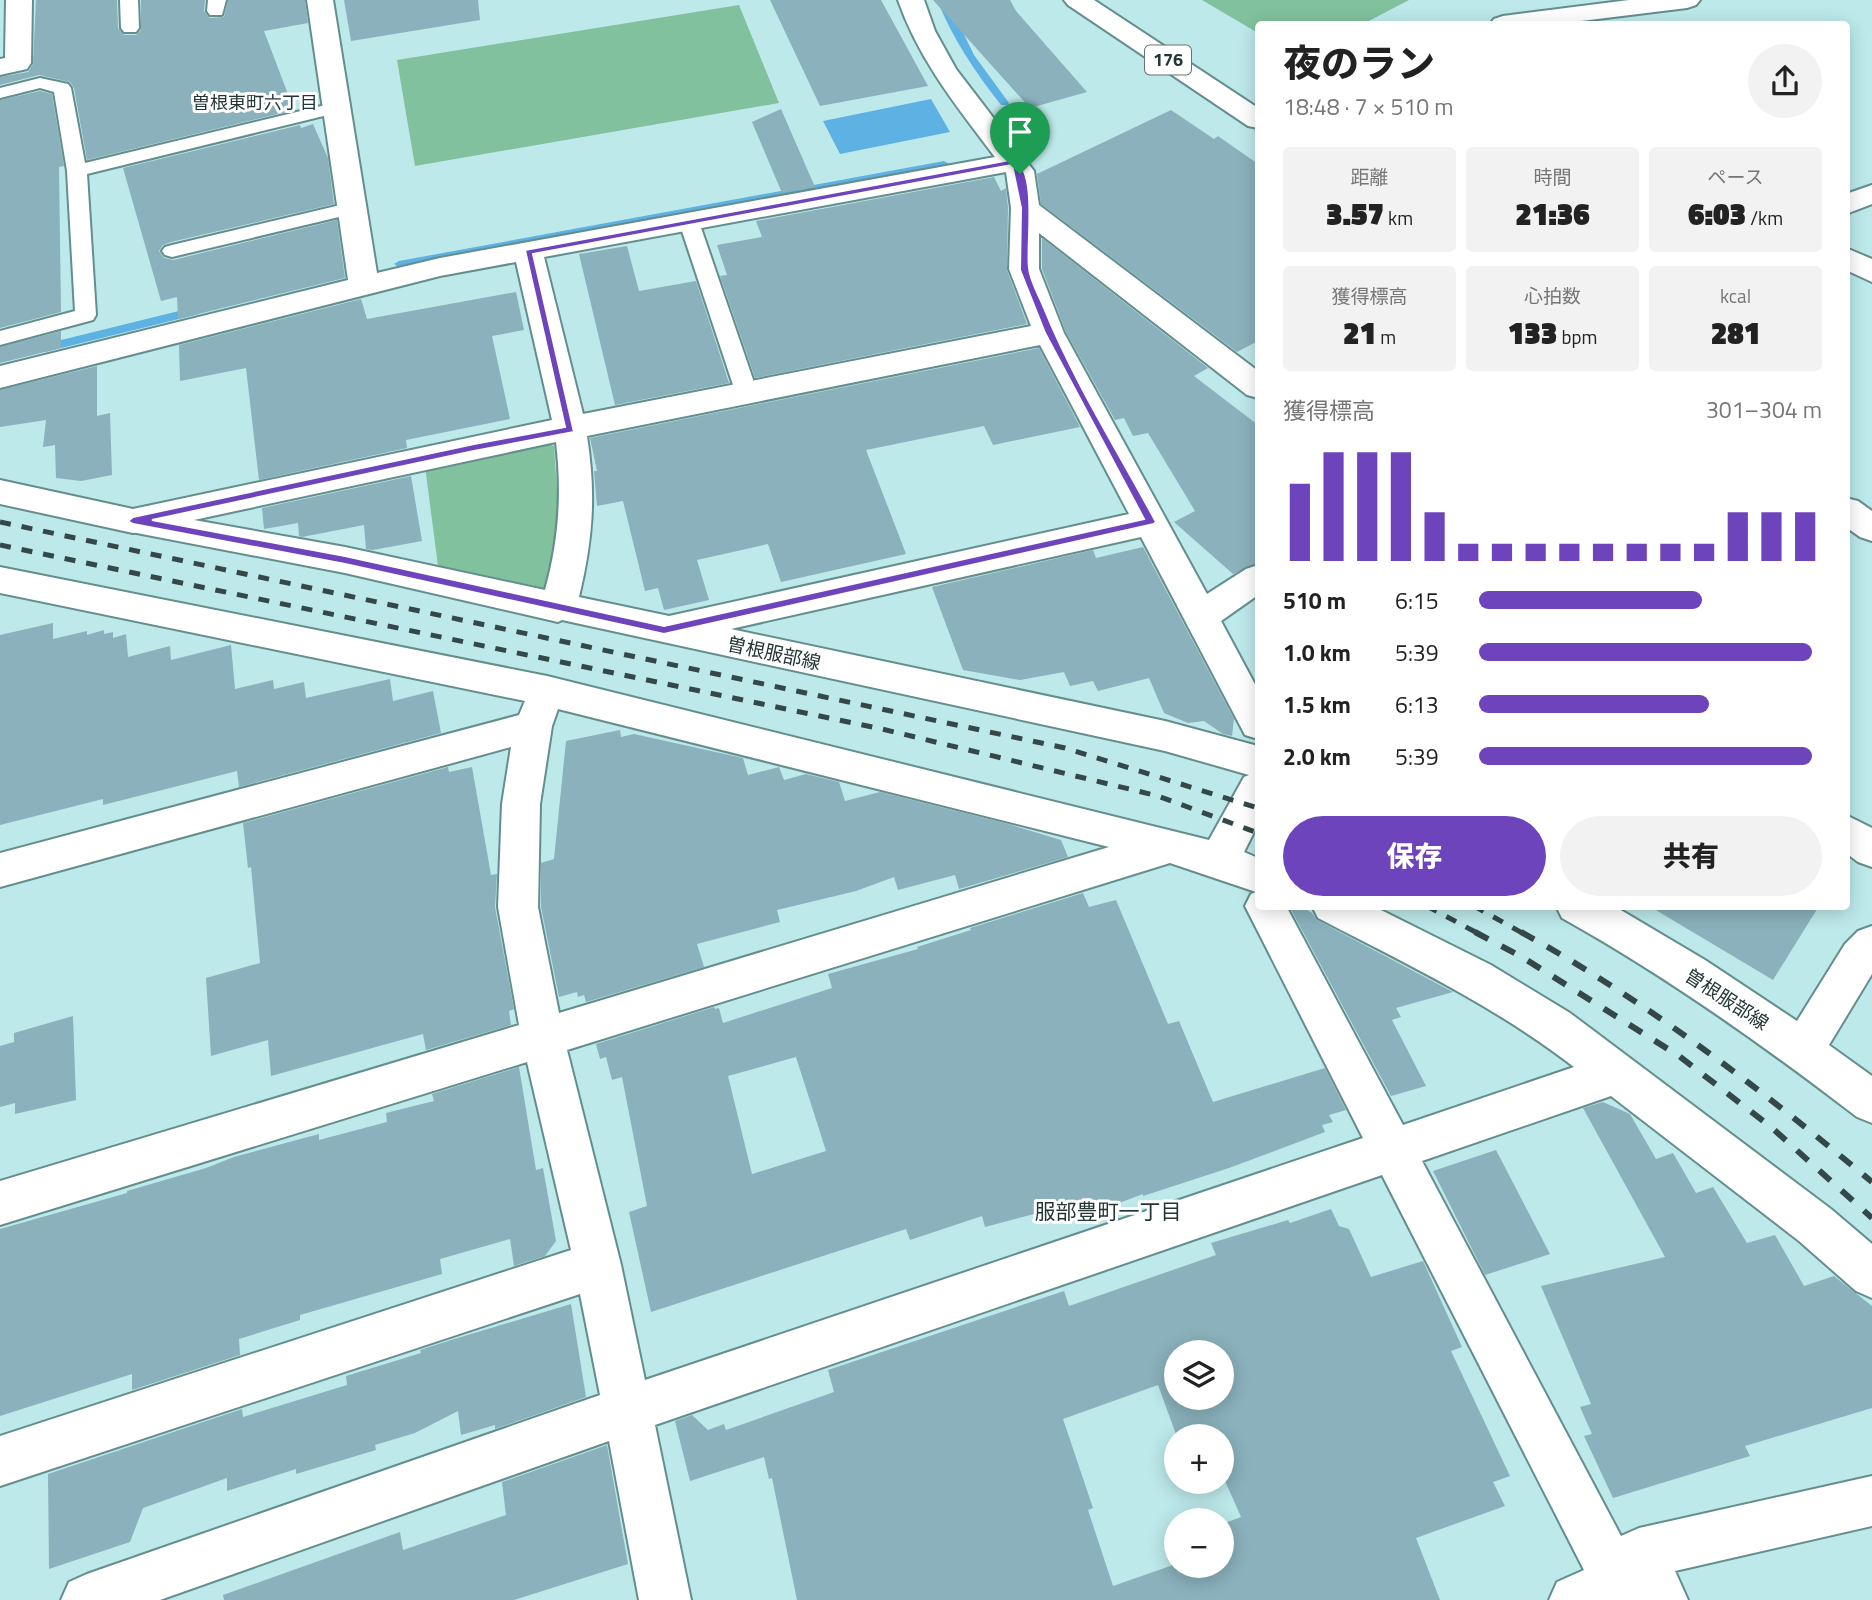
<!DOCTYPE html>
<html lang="ja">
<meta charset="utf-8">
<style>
:root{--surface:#fff;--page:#f2f2f2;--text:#222;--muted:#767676;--accent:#6e44bd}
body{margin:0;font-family:"Titillium Web","Noto Sans JP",sans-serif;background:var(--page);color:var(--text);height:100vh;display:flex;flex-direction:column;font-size:26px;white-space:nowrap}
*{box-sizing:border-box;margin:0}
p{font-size:23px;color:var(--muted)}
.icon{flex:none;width:38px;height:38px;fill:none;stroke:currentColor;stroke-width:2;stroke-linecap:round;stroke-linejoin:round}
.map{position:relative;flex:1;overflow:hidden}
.details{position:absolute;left:1255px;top:21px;width:595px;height:889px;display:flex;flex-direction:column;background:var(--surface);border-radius:7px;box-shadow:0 4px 18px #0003}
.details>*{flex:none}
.fabs{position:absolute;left:1164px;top:1340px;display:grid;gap:14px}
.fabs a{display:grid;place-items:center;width:70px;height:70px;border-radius:50%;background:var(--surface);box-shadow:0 4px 18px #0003;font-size:35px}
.pin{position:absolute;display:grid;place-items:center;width:60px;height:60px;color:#fff;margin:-72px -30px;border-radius:50% 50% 50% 0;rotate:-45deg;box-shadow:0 0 7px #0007}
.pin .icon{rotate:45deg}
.round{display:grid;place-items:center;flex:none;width:74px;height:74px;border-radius:37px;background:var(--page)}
.overview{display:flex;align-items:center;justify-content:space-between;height:119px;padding:0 28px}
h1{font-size:38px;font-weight:800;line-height:52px}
.stats{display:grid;grid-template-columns:repeat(3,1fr);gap:10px;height:119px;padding:7px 28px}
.stats div{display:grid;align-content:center;border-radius:7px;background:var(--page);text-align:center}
.stats b{font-size:30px;font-weight:800}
.stats small{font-size:19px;font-weight:400}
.stats p{font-size:19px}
.chart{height:196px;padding:14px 28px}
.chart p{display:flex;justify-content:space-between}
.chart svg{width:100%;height:126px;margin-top:7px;stroke:var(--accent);stroke-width:6}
.primary-button{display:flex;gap:14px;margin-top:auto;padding:14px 28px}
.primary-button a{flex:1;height:80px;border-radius:42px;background:var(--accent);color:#fff;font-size:28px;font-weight:800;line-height:80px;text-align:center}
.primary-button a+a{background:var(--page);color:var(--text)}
ul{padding:0 28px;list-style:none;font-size:23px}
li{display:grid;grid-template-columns:112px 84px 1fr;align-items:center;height:52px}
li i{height:18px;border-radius:9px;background:var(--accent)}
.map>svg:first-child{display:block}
</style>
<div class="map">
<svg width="1872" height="1600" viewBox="0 0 1872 1600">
<rect width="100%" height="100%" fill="#bde9ea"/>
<path fill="#81c19d" d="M1202,0H1409L1363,24H1258V33Z
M739,5L779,103L415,166L397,60Z
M544,443L554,446L559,521L556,578L545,588L438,566L425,466Z"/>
<path fill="#5eb1e3" d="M931,99L950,132L840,154L823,121Z"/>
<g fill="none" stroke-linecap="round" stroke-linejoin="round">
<path fill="#5eb1e3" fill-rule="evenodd" d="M937,0H947L974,55L1009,103L1007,105H1001C975,72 953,39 937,0Z
M944,161L949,164L948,166L399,267L394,264L399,261Z
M195,307L201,311L199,314L45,352L39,348L45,344Z"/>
</g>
<path fill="#8ab1bc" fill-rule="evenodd" d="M36,0H117L118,28L124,35H136L141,30V0H205L204,11L210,18L224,17L228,0H305L308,23L264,31L294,110L87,160L74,88L70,82L39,75L0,85V77L28,72L33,64Z
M344,0H478L480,20L351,41Z
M770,0H881L928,86L820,106Z
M933,0H1010L1016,11L1087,92L1030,108Z
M40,91L52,94L64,166L59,167L61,312L0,328V100Z
M781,109L815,187L782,193L752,122Z
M1171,110L1214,139L1218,136L1258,164V341L1237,352L1041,204L1037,174Z
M313,124L328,158L334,204L171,242L163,245L159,251L164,258L173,260L337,220L345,278L178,319L177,297L161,301L123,168L300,125L301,128Z
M994,177L1001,191L1006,188L1008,208L1007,270L1027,324L755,378L720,276L727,275L717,245L762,237L756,221Z
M1042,238L1208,368L1194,376L1258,425V563L1233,574L1174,522L1195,511L1148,433L1133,436L1124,418L1115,420L1066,332L1042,269Z
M627,246L639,291L696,281L729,383L615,405L579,254Z
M516,292L524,330L492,336L510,419L406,440L407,448L259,480L246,368L180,381L179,345L361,299L367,319Z
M61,331V348L0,363V347Z
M1039,348L1080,427L993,445L984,426L866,450L906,554L781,582L768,544L697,560L709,600L664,610L658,588L645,591L623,501L597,506L594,471H597L590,438Z
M97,366V416L110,413L112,475L81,481L56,478L55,445L43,447L46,420L0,427V390Z
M411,476L422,541L373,550L366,549L364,525L302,537L299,536L298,523L264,529L262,508Z
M1143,547L1234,719L1232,736L1223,734L1204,721L1188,723L1164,713L1149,678L1098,691L1093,681L1070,686L1064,672L1020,680L963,670L932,587L1093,550L1096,558Z
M53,623V639L87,631V635L104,630V634L113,632V638L126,634L128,657L170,646L171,660L231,645L235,689L273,680L274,689L304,682L306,698L390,679L393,701L433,691L441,733L239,787L237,771L103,805V799L0,825V635Z
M620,730L621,737L634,734L743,758L748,775L779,767L784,780L806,774L839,782L845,801L880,792L1008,824L1061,840L1068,857L959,889L955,875L898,890L894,877L856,891L777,910L780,922L697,944L704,967L586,1002L584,995L578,997L577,992L559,997L541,907V863L554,859L566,741Z
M448,767L449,772L472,767L491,875L497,874L495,907L514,1009L509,1011L511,1025L426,1050L423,1034L271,1076L268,1040L211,1056L206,978L260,963L251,867L248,868L243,823Z
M1083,893L1089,907L1116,900L1168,1024L1179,1021L1213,1102L1325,1068L1346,1110L1329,1115L1333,1122L1322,1125L1325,1132L1229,1168L1143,1196V1194L1074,1220L1068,1205L985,1227L982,1216L910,1240L906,1229L651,1312L629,1212L647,1206L622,1077L612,1080L606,1057L600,1059L596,1044L714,1007L715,1009L719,1008L723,1023L832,988L828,974L918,949L917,947L971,930L970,928ZM796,1057L826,1151L752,1174L728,1076Z
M1289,906H1301L1312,913L1317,920L1453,992L1396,1008L1401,1017L1392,1020L1426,1086L1391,1096Z
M1649,906H1819L1773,980Z
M73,1016L76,1100L15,1114V1103L0,1107V1046L14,1042V1033Z
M519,1067L536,1170L543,1168L556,1241L545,1256L514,1266L510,1239L440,1259L442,1274L300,1315V1320L239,1339L240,1355L132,1390V1374L0,1416V1229L127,1193V1191L206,1168L234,1157L319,1134V1140L387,1122L386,1113L434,1101L432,1094Z
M1603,1102L1630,1114L1656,1159L1673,1153L1696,1193L1713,1187L1747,1243L1775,1235L1804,1286L1834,1276L1872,1306V1408L1745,1446L1750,1456L1613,1498L1584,1436L1592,1434L1580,1407L1591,1404L1541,1286L1665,1257L1583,1108Z
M1496,1150L1550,1254L1485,1275L1433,1171Z
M1331,1209L1339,1226L1349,1229L1371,1277L1423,1261L1462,1347L1451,1351L1510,1476L1493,1482L1505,1506L1416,1538L1440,1600H797L772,1478L769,1479L764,1457L690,1481L675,1421L692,1415L708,1430L724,1424L726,1430L834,1392L828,1370L1064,1291L1069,1306L1216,1255L1211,1243L1288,1220L1290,1223ZM1176,1353H1222V1398H1176ZM1158,1385L1177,1437H1222V1474L1241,1517L1222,1524L1230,1545L1222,1548V1566H1176V1564L1113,1586L1088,1510L1093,1508L1063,1419Z
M571,1304L586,1397L495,1429V1425L461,1435L458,1411L415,1433L375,1445L376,1450L296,1474V1469L227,1491V1478L143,1508L130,1542L49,1569L48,1474L242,1409L243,1417L347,1385L346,1376L421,1353L420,1350L451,1340Z
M607,1445L628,1564L514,1600H224L223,1595L400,1532L403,1550L506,1515L502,1482Z"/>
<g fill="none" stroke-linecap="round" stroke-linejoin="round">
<defs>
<path id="lane" d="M120,0H138L139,28L136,32H124L121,28Z
M208,0H226L222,15H210L207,11Z
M40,78L68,84L71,88L85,163L338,102L347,107L344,111L87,174L96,315L93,320L0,345V331L75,311L67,171L54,92L40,88L0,98V88Z
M353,202L360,204L363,208L360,212L172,257L165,255L162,251L165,247L172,245Z
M689,216L696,218L699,222L758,394L755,399L747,401L739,399L736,394L679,222L682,218Z"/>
<path id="street" d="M6,0H32L31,63L27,69L0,75V59L5,58Z
M307,0H333L377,273L440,258L995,157C957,107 919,60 898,0H924L935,31L956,69L1034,171L1039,205L1258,371V398L1247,395L1039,233V269L1064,333L1207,594L1246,569L1258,565V595L1221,621L1258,690V739L1245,735L1141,537L731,629L1165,721L1258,746V824L1244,852L1258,858V906H1286L1403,1125L1574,1067C1495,1006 1407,964 1318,918L1312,906H1373L1491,965L1570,1013L1831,1209L1872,1244V1298L1856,1291L1799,1241L1611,1096L1422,1161L1621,1536L1639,1528L1872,1476V1526L1675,1571L1688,1600H1549L1557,1582L1584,1570L1382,1175L655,1425L691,1600H639L609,1441L160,1600H61L69,1582L87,1574L600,1395L580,1294L0,1486V1436L571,1250L527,1062L0,1225V1181L519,1025L498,907L502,804L511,747L0,887V853L519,715L525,701L0,593V567L547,676L1209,840L1244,777L1249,775L1165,751L562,620L558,622L345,573L121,530L116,521L121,512L133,509L552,420L516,262L440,276L0,388V366L348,280ZM1006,172L1011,208L1009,269L1031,326L583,414L544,257ZM1040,345L1129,514L669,616L579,597C593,539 596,494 587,436ZM556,442C562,493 559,540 545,590L345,547L194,520ZM558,709L1109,847L559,1013L538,907L540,804L552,726ZM1170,863L1256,892L1251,894L1245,906L1363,1138L645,1380L621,1265L567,1050Z
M1872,185V204L1846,214V194Z
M1846,248L1872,259V282L1846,270Z
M1846,815L1872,828V867L1858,862L1846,853Z
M1556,906H1614L1705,960L1797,1021L1845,944L1858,931L1872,926V974L1829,1045L1872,1076V1123L1857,1117C1762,1044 1666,976 1562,918Z"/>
<path id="secondary" d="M1629,0H1700L1696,5L1687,8L1557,24H1490L1494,19L1503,16Z
M0,480L133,509L145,512L150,521L145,530L133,533L0,504Z"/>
<path id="highway" d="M1064,0H1094L1258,108V128L1248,126L1068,5Z
M1846,498L1858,501L1872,511V541L1860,537L1846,527Z"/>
</defs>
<use href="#lane" stroke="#648e8e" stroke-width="4"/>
<use href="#street" stroke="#648e8e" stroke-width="4"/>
<use href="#secondary" stroke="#648e8e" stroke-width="4"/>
<use href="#highway" stroke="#648e8e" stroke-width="4"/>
<use href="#lane" fill="#fff" fill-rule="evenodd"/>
<use href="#street" fill="#fff" fill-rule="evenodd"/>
<use href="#secondary" fill="#fff" fill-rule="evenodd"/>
<use href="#highway" fill="#fff" fill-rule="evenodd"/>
<path stroke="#344849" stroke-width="5" stroke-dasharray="11 11" stroke-linecap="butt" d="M0,522L1065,748L1258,808
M0,545L882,729L1158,796L1258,833
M1427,906L1479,934
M1474,906L1524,934"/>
<path stroke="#344849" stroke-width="6" stroke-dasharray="15 15" stroke-linecap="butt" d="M1475,932L1522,957L1679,1056L1771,1127L1872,1218
M1521,932C1647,1001 1762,1090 1872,1182"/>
</g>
<path fill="#6e44bd" stroke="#fff" stroke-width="2" fill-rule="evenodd" d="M1015,159C1038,174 1026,243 1029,268C1030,281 1039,295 1044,308C1074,382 1118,451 1156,522L1154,524L664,634L345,564L133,524L128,521L133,517L474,444L565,427L525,250ZM1012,165L1021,208L1020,270L1045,333L1144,519L664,626L345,556L152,520L474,451L574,432L533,254Z"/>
<g text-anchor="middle" stroke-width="6" stroke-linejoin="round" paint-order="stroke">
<rect fill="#fff" stroke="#667272" stroke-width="2" x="1145" y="45.5" width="46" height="29" rx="5"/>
<g font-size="18" font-weight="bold" fill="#243536">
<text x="1168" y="66">176</text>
</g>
<g font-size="18" fill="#243536" stroke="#fff">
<text x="255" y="109">曽根東町六丁目</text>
</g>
<g font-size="19" fill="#243536" stroke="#fff">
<text transform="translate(774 653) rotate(12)" y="7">曽根服部線</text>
<text transform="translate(1727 999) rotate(33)" y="7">曽根服部線</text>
</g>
<g font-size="21" fill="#243536" stroke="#fff">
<text x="1108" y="1219">服部豊町一丁目</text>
</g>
</g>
</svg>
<div class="fabs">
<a><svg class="icon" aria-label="layers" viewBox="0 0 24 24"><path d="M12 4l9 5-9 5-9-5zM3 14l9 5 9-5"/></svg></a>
<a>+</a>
<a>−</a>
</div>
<div class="pin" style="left:1020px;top:174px;background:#1e9e55"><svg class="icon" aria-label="arrive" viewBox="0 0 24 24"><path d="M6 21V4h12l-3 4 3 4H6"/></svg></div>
<section class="details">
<div class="overview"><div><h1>夜のラン</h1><p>18:48 · 7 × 510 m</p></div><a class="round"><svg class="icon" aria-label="share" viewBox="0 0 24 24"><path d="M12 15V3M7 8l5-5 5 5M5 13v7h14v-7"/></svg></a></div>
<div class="stats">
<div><p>距離</p><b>3.57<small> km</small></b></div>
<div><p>時間</p><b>21:36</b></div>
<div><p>ペース</p><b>6:03<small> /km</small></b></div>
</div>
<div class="stats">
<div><p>獲得標高</p><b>21<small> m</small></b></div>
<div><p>心拍数</p><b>133<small> bpm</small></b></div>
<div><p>kcal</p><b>281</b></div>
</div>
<div class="chart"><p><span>獲得標高</span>301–304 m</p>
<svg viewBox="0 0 160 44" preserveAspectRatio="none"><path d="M5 44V17M15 44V6M25 44V6M35 44V6M45 44V27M55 44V38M65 44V38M75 44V38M85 44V38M95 44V38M105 44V38M115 44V38M125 44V38M135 44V27M145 44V27M155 44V27"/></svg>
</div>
<ul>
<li><b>510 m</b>6:15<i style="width:65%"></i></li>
<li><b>1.0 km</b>5:39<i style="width:97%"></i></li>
<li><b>1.5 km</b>6:13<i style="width:67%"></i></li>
<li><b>2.0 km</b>5:39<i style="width:97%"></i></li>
</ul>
<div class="primary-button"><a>保存</a><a>共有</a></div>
</section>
</div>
